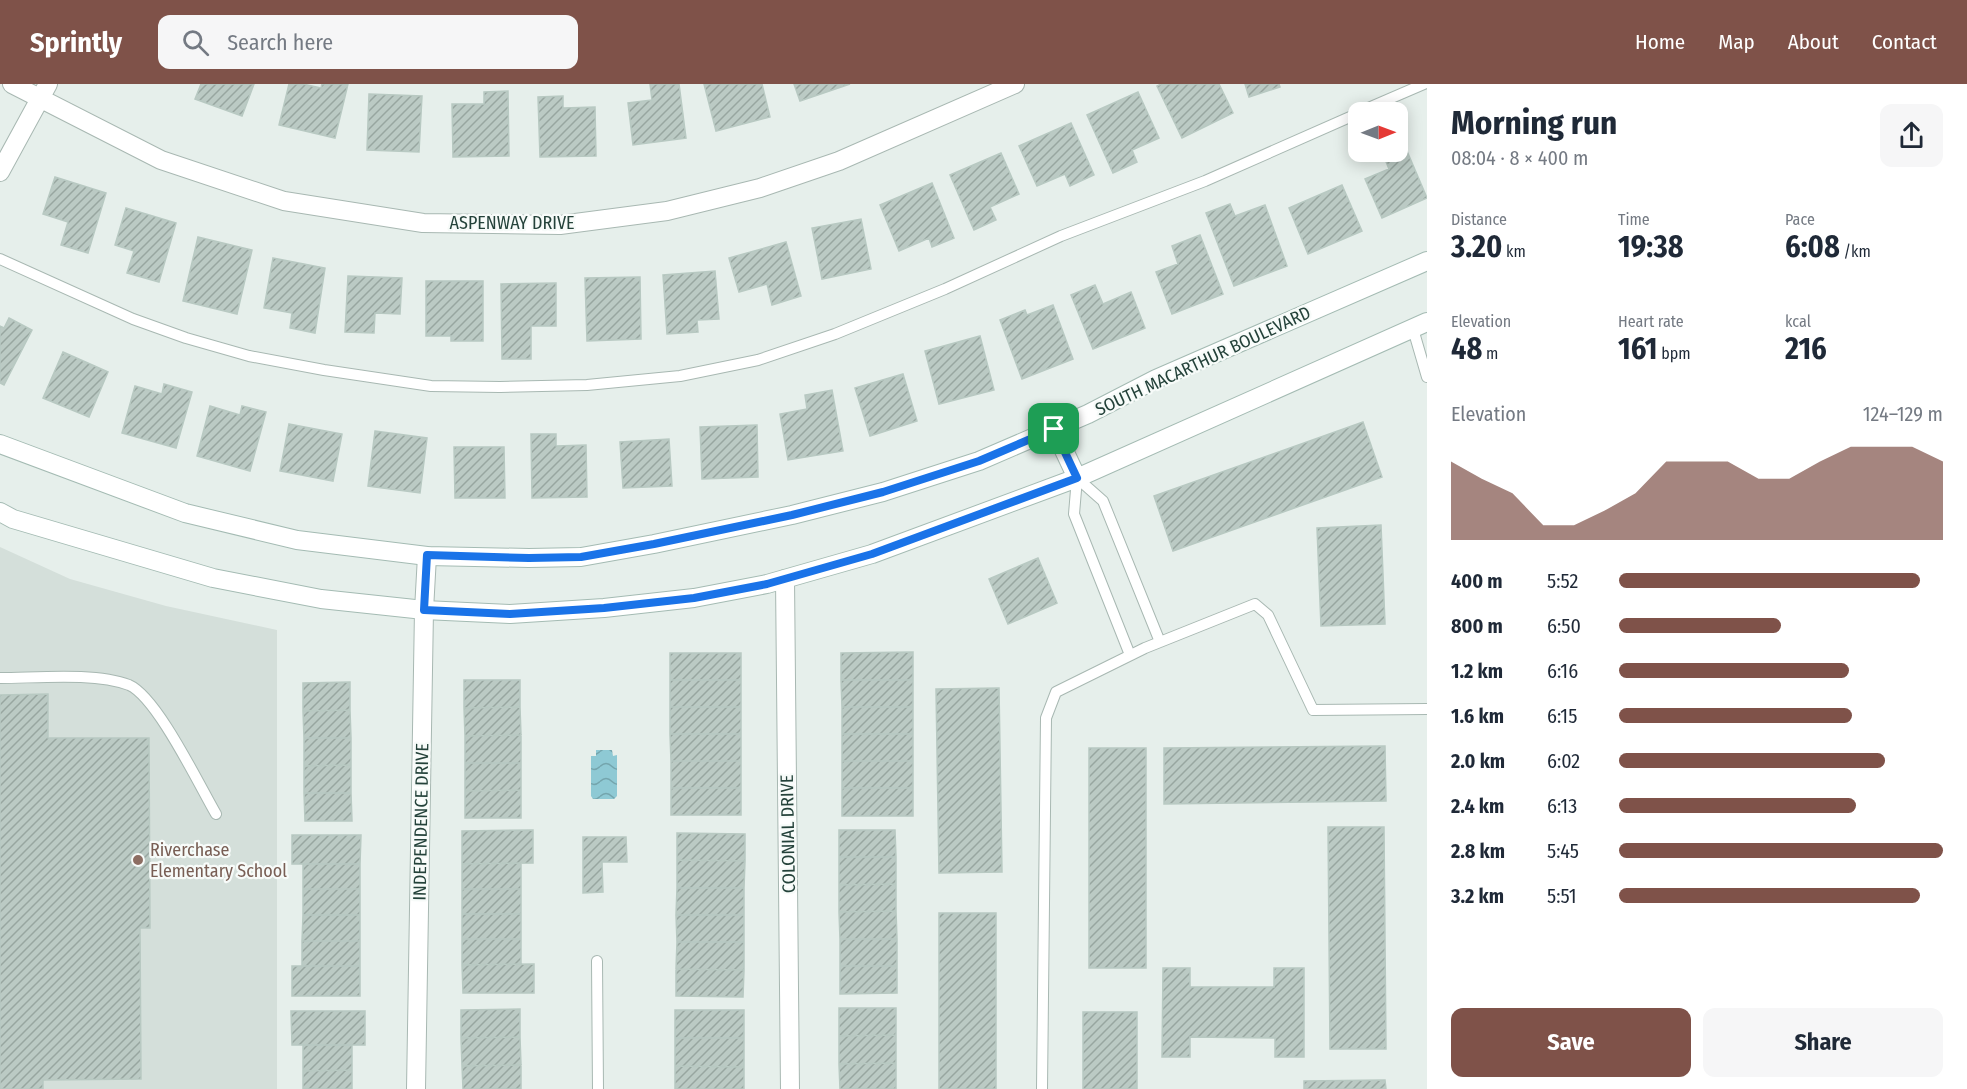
<!DOCTYPE html>
<meta charset="utf-8">
<style>
:root{--surface:#fff;--page:#f6f6f7;--text:#1f2937;--muted:#747a83;--accent:#7f5249}
body{margin:0;font-family:"Fira Sans Condensed",sans-serif;background:var(--page);color:var(--text);height:100vh;display:flex;flex-direction:column;font-size:22px;white-space:nowrap}
*{box-sizing:border-box;margin:0}
p{font-size:20px;color:var(--muted)}
.icon{flex:none;width:33px;height:33px;fill:none;stroke:currentColor;stroke-width:2;stroke-linecap:round;stroke-linejoin:round}
.map{position:relative;flex:1;overflow:hidden}
.side{display:flex;flex-direction:column;background:var(--surface);width:540px}
.side>*{flex:none}
.needle{width:39px;rotate:89deg}
.controls{position:absolute;left:1348px;top:18px;display:grid;gap:12px}
.controls a{display:grid;place-items:center;width:60px;height:60px;border-radius:12px;background:var(--surface);box-shadow:0 3px 15px #0003;font-size:30px}
.pin{position:absolute;display:grid;place-items:center;width:51px;height:51px;color:#fff;margin:-26px;border-radius:12px;box-shadow:0 3px 9px #0006}
.round{display:grid;place-items:center;flex:none;width:63px;height:63px;border-radius:12px;background:var(--page)}
.overview{display:flex;align-items:center;justify-content:space-between;height:102px;padding:0 24px}
h1{font-size:33px;font-weight:700;line-height:45px}
.stats{display:grid;grid-template-columns:repeat(3,1fr);gap:9px;height:102px;padding:6px 24px}
.stats div{display:grid;align-content:center}
.stats b{font-size:30px;font-weight:700}
.stats small{font-size:16px;font-weight:400}
.stats p{font-size:16px}
.chart{height:168px;padding:12px 24px}
.chart p{display:flex;justify-content:space-between}
.chart svg{width:100%;height:108px;margin-top:6px;fill:var(--accent);opacity:.7}
.action{display:flex;gap:12px;margin-top:auto;padding:12px 24px}
.action a{flex:1;height:69px;border-radius:12px;background:var(--accent);color:#fff;font-size:24px;font-weight:700;line-height:69px;text-align:center}
.action a+a{background:var(--page);color:var(--text)}
ul{padding:0 24px;list-style:none;font-size:20px}
li{display:grid;grid-template-columns:96px 72px 1fr;align-items:center;height:45px}
li i{height:15px;border-radius:8px;background:var(--accent)}
header{display:flex;align-items:center;gap:36px;box-sizing:border-box;height:84px;padding:0 30px;background:var(--accent);color:#fff}
header strong{font-size:28px}
nav{display:flex;gap:33px;margin-inline-start:auto;font-size:21px}
.search{width:420px;height:54px;background:var(--page);display:flex;align-items:center;gap:15px;box-sizing:border-box;padding:0 21px;border-radius:12px;color:var(--muted);font-size:22px}
main{display:flex;flex:1;min-height:0}
.map>svg:first-child{display:block}
</style>
<header>
<strong>Sprintly</strong>
<div class="search"><svg class="icon" aria-label="search" viewBox="0 0 24 24"><circle cx="10" cy="10" r="6"/><path d="M15 15l6 6"/></svg>Search here</div>
<nav><a>Home</a><a>Map</a><a>About</a><a>Contact</a></nav>
</header>
<main>
<div class="map">
<svg width="1427" height="1005" viewBox="0 0 1427 1005">
<defs>
<pattern id="water-waves" width="16" height="10" patternUnits="userSpaceOnUse" patternTransform="scale(1.5)"><rect width="16" height="10" fill="#8ec9d4"/><path d="M0 5q4-4 8 0t8 0" fill="none" stroke="#74a5ad"/></pattern>
<pattern id="building-hatch" width="6" height="6" patternUnits="userSpaceOnUse" patternTransform="scale(1.5)"><rect width="6" height="6" fill="#bbcac4"/><path d="M-1 1l2-2M0 6l6-6M5 7l2-2" fill="none" stroke="#98a6a0"/></pattern>
</defs>
<rect width="100%" height="100%" fill="#e6efeb"/>
<path fill="#d4dfda" d="M0,463L70,495L166,522L277,546V1005H0Z"/>
<path fill="url(#water-waves)" d="M596,666H612L613,672L617,671V712L614,715H593L591,712V672H596Z"/>
<path fill="url(#building-hatch)" stroke="#b8c9c2" stroke-width="1.5" d="M201,0H254L242,32L195,15Z
M289,0H303L321,4L322,0H348L335,54L279,41Z
M650,0H679L686,54L633,61L628,19L652,16Z
M704,0H762L770,33L716,47Z
M794,0H850L800,17Z
M1161,0H1219L1233,29L1182,54L1157,2Z
M1245,0H1279L1280,3L1249,13Z
M508,7L509,72L453,73L452,20H484V8Z
M1138,8L1159,54L1132,66L1137,78L1113,89L1087,31Z
M369,10L422,12L419,68L367,66Z
M563,12V24L595,23L596,72L540,73L538,13Z
M1071,39L1094,91L1070,102L1065,90L1037,102L1019,62Z
M1401,53L1427,114L1382,134L1365,95L1389,85L1382,68H1398V55Z
M1001,69L1019,110L990,123L996,136L974,146L950,91Z
M55,93L106,109L88,169L61,161L68,138L43,130Z
M932,99L954,154L932,163L929,154L899,167L880,121Z
M1342,101L1362,147L1308,170L1289,124Z
M1230,120L1235,132L1265,121L1287,182L1234,202L1206,129Z
M126,124L176,139L159,198L127,189L134,167L115,161Z
M861,135L871,185L822,195L812,144Z
M1200,151L1223,210L1172,230L1156,188L1178,180L1172,162Z
M198,153L252,166L237,230L183,217Z
M786,158L801,212L772,221L767,200L739,208L729,174Z
M273,174L325,184L315,249L290,244L292,229L264,224Z
M715,187L719,235L697,236L698,248L667,250L663,191Z
M348,192L402,194L400,230L375,229L374,249L345,248Z
M640,193L641,255L587,257L585,194Z
M426,197H483V257H451V252H426Z
M556,199V242H531V275H502L501,200Z
M1095,201L1103,220L1131,208L1145,244L1093,265L1071,211Z
M1053,221L1073,275L1022,295L1000,236L1025,226L1027,231Z
M9,234L32,246L4,301L0,299V242L4,244Z
M980,252L994,306L939,320L925,267Z
M63,268L108,288L89,333L43,314Z
M903,290L917,337L870,352L855,304Z
M164,300L192,308L176,364L122,349L135,302L162,310Z
M832,306L843,367L788,376L780,330L807,325L805,311Z
M210,322L240,331L242,322L266,328L250,387L197,372Z
M1363,338L1382,393L1173,467L1154,412Z
M289,340L342,350L333,397L280,387Z
M757,341L758,393L702,395L700,343Z
M375,347L427,354L420,409L368,402Z
M531,350H556V362L586,361L587,413L532,414Z
M669,355L672,402L623,404L620,358Z
M454,363H504L505,414H455Z
M1381,441L1385,540L1321,542L1317,444Z
M1038,474L1057,519L1008,540L989,495Z
M913,568V596H841V569Z
M670,569H741V596H670Z
M464,596H520V623L464,624Z
M670,596H741V623H670Z
M841,596H913V623H842Z
M350,598V626L303,627V599Z
M999,604L1002,788L939,789L936,605Z
M48,610V654H149L150,844H140L141,995L43,996V1005H0V611Z
M520,623L521,651L465,652L464,624Z
M670,623H741V650H670Z
M842,623H913V650H842Z
M350,626L351,654H304L303,627Z
M670,650H741V677H671Z
M842,650H913V677H842Z
M521,651V679H465V652Z
M304,654H351V681L304,682Z
M1385,662L1386,717L1164,720V664Z
M1089,664H1146V884H1089Z
M671,677H741V704H671Z
M842,677H913V704H842Z
M465,679H521V706L465,707Z
M351,681V709H304V682Z
M671,704H741V731H671Z
M842,704H913V732H842Z
M521,706V734H465V707Z
M304,709H351L352,737H305Z
M1328,743H1384L1386,965H1330Z
M533,746V779L462,780V747Z
M839,746H895L896,773H839Z
M677,749L745,750V777L677,776Z
M292,751H361L360,780H292Z
M583,753H626L627,778H602L603,808L583,809Z
M839,773H896V800L839,801Z
M677,776L745,777L744,804H677Z
M521,779V805H462V780Z
M303,780H360V805H303Z
M896,800V827L839,828V801Z
M677,804H744V831H676Z
M303,805H360V831H303Z
M462,805H521V830H462Z
M896,827L897,855H840L839,828Z
M939,829H996V1005H939Z
M462,830H521V855H462Z
M303,831H360V857H302Z
M676,831H744V858H677Z
M462,855H521V880L462,881Z
M840,855H897V882H840Z
M302,857H360V882H302Z
M677,858H744V886L676,885Z
M534,880V909H463L462,881Z
M292,882H360V912H292Z
M840,882H897V909L840,910Z
M1163,884H1190V903H1274V884H1304V973H1275V954L1190,953V973H1162Z
M676,885L744,886L743,913L676,912Z
M839,924H896V951L839,952Z
M520,925V953L461,954V926Z
M675,926H744V954H675Z
M291,927H365V961H292Z
M1083,928H1137V1005H1083Z
M896,951V979L839,980V952Z
M520,953L521,981L462,982L461,954Z
M675,954H744V983L675,982Z
M303,961H352V986L303,987Z
M896,979V1005H840L839,980Z
M521,981V1005H463L462,982Z
M675,982L744,983V1005H675Z
M352,986V1005H303V987Z
M1385,996L1386,1005H1304V997Z"/>
<g fill="none" stroke-linecap="round" stroke-linejoin="round">
<defs>
<path id="lane" d="M1359,28L1424,0
M0,175L133,235L186,254L249,272L324,286L431,302L500,303L587,301L680,292L758,276L835,250L945,205L1061,152L1205,97L1359,29
M1413,245L1427,293
M1077,394L1074,430L1130,571
M1077,394L1103,417L1160,558
M0,594C36,594 95,588 129,601C157,613 199,701 216,730
M597,877L598,1005
M1042,1005L1046,634L1056,608L1145,564L1255,520L1268,531L1313,626L1427,625"/>
<path id="street" d="M12,0L161,76L284,117L423,139L560,141L667,127L760,104L839,77L1015,0
M0,88L48,0
M785,495L790,1005
M416,1005L424,526L427,472"/>
<path id="secondary" d="M1054,345L1077,394
M0,360L185,429L297,456L427,472L529,474L581,473L654,460L792,431L883,408L979,377L1088,330L1156,295L1427,177
M0,428L13,435L213,494L321,515L424,526L510,530L604,524L694,514L767,500L872,470L1077,394L1427,238"/>
</defs>
<use href="#lane" stroke="#a8b8b2" stroke-width="12"/>
<use href="#street" stroke="#a8b8b2" stroke-width="20"/>
<use href="#secondary" stroke="#a4bbb3" stroke-width="20"/>
<use href="#lane" stroke="#fff" stroke-width="10"/>
<use href="#street" stroke="#fff" stroke-width="18"/>
<use href="#secondary" stroke="#fff" stroke-width="18"/>
</g>
<g fill="none" stroke-linecap="round" stroke-linejoin="round">
<defs>
<path id="route" d="M1054,345L1077,394L872,470L767,500L694,514L604,524L510,530L424,526L427,471L529,474L581,473L654,460L792,431L883,408L979,377Z"/>
</defs>
<use href="#route" stroke="#fff" stroke-width="12"/>
<use href="#route" stroke="#1a73e8" stroke-width="8"/>
</g>
<circle fill="#8d6e63" stroke="#f7fbf9" stroke-width="2" cx="138" cy="776" r="6"/>
<g text-anchor="middle" stroke-width="4.5" stroke-linejoin="round" paint-order="stroke">
<g font-size="18" fill="#24423a" stroke="#f7fbf9">
<text x="512" y="145">ASPENWAY DRIVE</text>
<text transform="translate(1203 277) rotate(-25)" y="6">SOUTH MACARTHUR BOULEVARD</text>
<text transform="translate(421 738) rotate(-89)" y="6">INDEPENDENCE DRIVE</text>
<text transform="translate(788 750) rotate(-91)" y="6">COLONIAL DRIVE</text>
</g>
<g font-size="18" fill="#785e54" stroke="#f7fbf9" text-anchor="start">
<text x="150" y="772">Riverchase<tspan x="150" dy="21">Elementary School</tspan></text>
</g>
</g>
</svg>
<div class="controls">
<a><svg class="needle" viewBox="-14 -14 28 28"><path d="M0-13l5 13h-10z" fill="#e53935"/><path d="M0 13l5-13h-10z" fill="#747a83"/></svg></a>
</div>
<div class="pin" style="left:1054px;top:345px;background:#1e9e55"><svg class="icon" aria-label="arrive" viewBox="0 0 24 24"><path d="M6 21V4h12l-3 4 3 4H6"/></svg></div>
</div>
<section class="side">
<div class="overview"><div><h1>Morning run</h1><p>08:04 · 8 × 400 m</p></div><a class="round"><svg class="icon" aria-label="share" viewBox="0 0 24 24"><path d="M12 15V3M7 8l5-5 5 5M5 13v7h14v-7"/></svg></a></div>
<div class="stats">
<div><p>Distance</p><b>3.20<small> km</small></b></div>
<div><p>Time</p><b>19:38</b></div>
<div><p>Pace</p><b>6:08<small> /km</small></b></div>
</div>
<div class="stats">
<div><p>Elevation</p><b>48<small> m</small></b></div>
<div><p>Heart rate</p><b>161<small> bpm</small></b></div>
<div><p>kcal</p><b>216</b></div>
</div>
<div class="chart"><p><span>Elevation</span>124–129 m</p>
<svg viewBox="0 0 160 44" preserveAspectRatio="none"><path d="M0 44V12L10 19L20 25L30 38L40 38L50 32L60 25L70 12L80 12L90 12L100 19L110 19L120 12L130 6L140 6L150 6L160 12V44z"/></svg>
</div>
<ul>
<li><b>400 m</b>5:52<i style="width:93%"></i></li>
<li><b>800 m</b>6:50<i style="width:50%"></i></li>
<li><b>1.2 km</b>6:16<i style="width:71%"></i></li>
<li><b>1.6 km</b>6:15<i style="width:72%"></i></li>
<li><b>2.0 km</b>6:02<i style="width:82%"></i></li>
<li><b>2.4 km</b>6:13<i style="width:73%"></i></li>
<li><b>2.8 km</b>5:45<i style="width:100%"></i></li>
<li><b>3.2 km</b>5:51<i style="width:93%"></i></li>
</ul>
<div class="action"><a>Save</a><a>Share</a></div>
</section>
</main>
